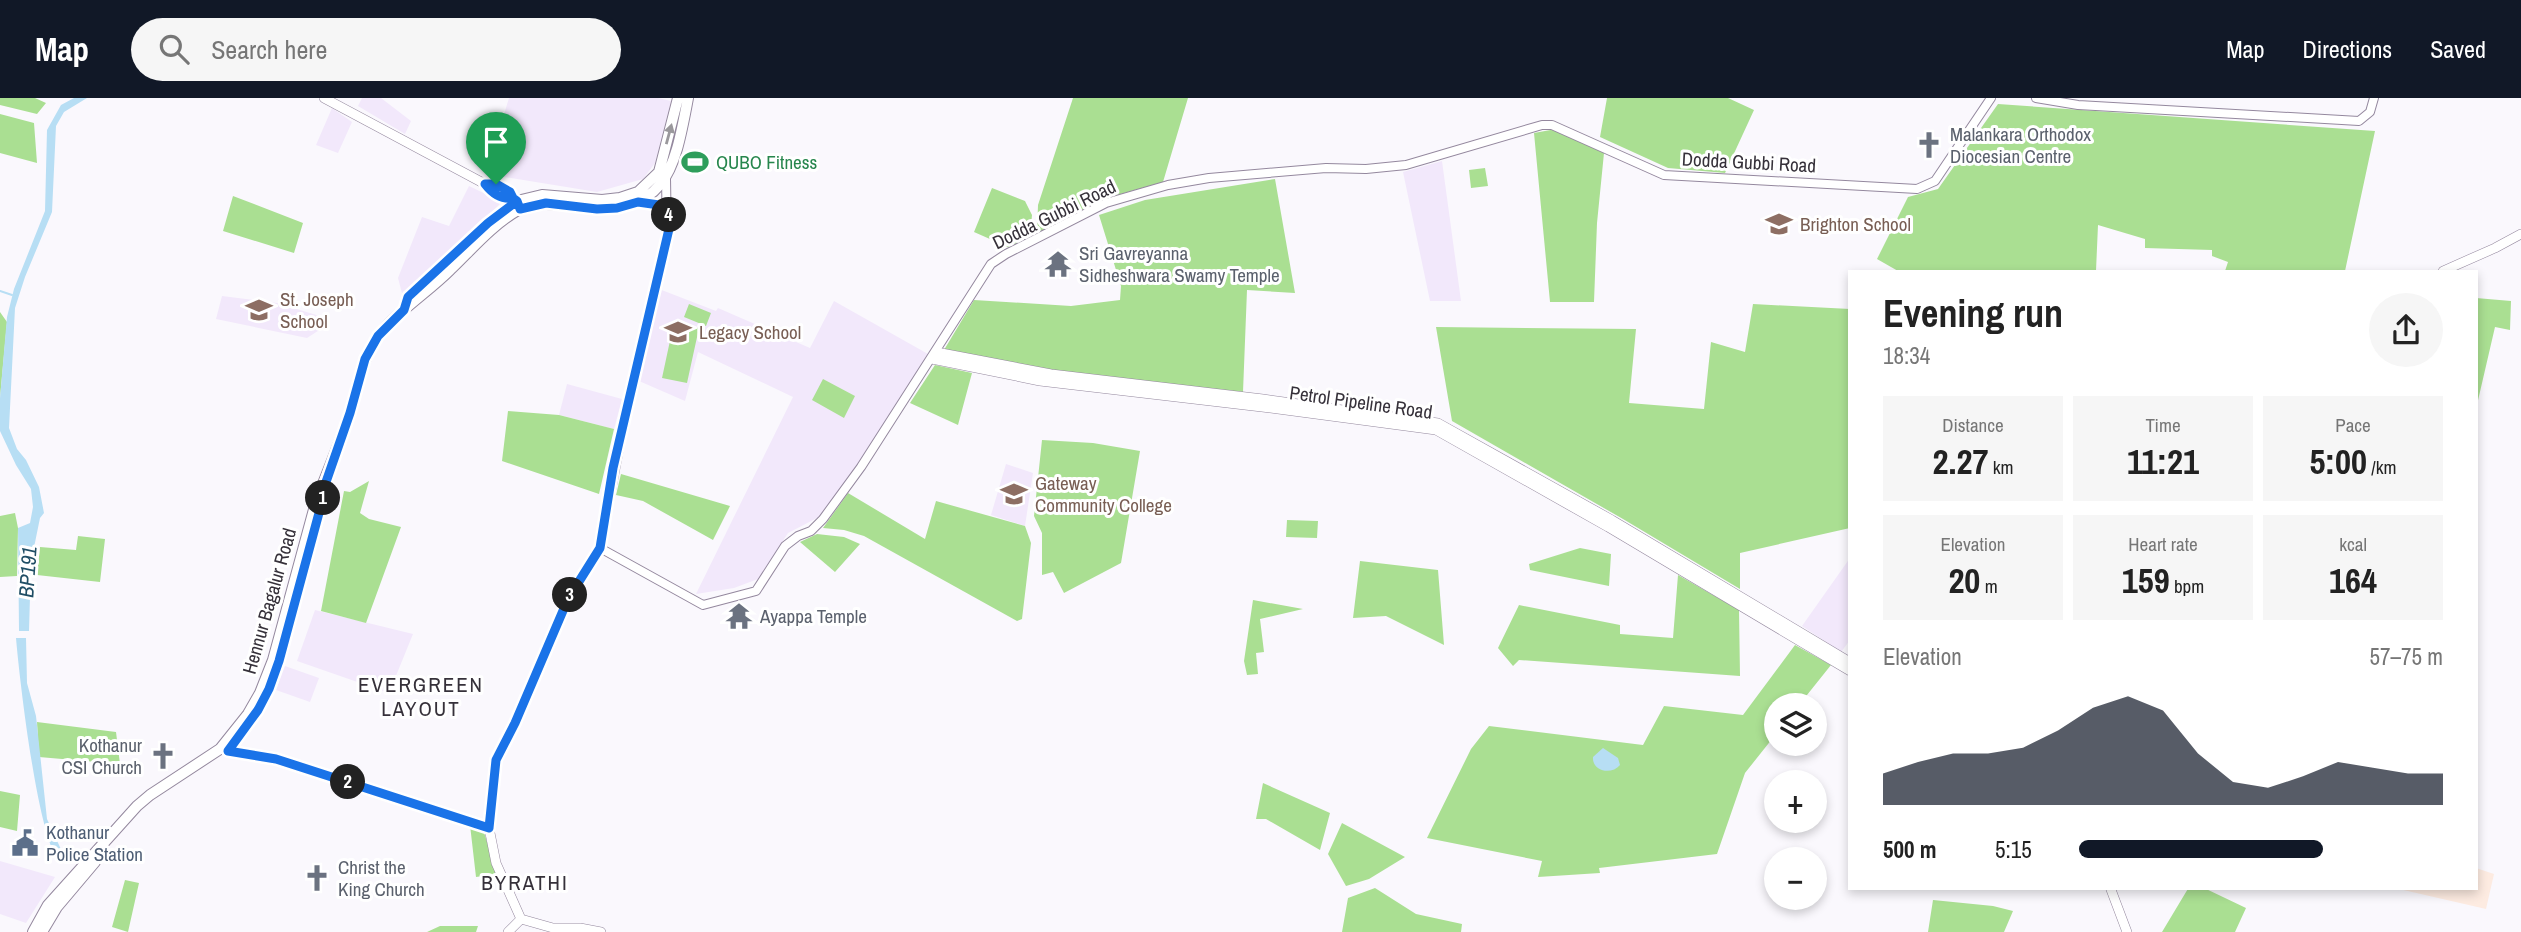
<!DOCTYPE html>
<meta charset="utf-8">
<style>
:root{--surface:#fff;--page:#f6f6f6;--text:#222;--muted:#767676;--accent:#111827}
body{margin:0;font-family:"Archivo Narrow",sans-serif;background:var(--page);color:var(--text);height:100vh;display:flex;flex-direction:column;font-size:26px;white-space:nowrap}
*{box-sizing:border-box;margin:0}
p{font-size:23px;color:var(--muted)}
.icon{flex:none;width:38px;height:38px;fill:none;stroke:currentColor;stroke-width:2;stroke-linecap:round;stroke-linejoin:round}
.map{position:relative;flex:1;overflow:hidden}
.panel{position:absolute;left:1848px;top:172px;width:630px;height:620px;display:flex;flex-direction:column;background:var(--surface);border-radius:0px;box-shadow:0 4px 10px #0003}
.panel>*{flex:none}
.tools{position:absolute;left:1764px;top:595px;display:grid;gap:14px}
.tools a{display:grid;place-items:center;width:63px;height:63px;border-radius:50%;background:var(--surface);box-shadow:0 4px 10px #0003;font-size:35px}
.pin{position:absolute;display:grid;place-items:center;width:60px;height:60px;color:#fff;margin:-72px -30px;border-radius:50% 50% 50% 0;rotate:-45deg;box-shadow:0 0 7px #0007}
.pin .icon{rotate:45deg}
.km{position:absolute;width:35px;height:35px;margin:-18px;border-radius:50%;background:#222;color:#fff;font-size:19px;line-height:35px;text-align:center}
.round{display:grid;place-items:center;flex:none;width:74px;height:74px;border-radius:37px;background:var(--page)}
.overview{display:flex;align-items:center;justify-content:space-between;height:119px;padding:0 35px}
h1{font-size:38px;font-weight:700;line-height:52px}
.stats{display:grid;grid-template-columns:repeat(3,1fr);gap:10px;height:119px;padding:7px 35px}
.stats div{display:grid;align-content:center;border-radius:0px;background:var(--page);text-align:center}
.stats b{font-size:35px;font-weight:700}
.stats small{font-size:19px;font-weight:400}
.stats p{font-size:19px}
.chart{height:196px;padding:14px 35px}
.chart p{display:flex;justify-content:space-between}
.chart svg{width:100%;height:126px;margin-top:7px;fill:var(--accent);opacity:.7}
ul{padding:0 35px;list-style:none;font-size:23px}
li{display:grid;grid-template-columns:112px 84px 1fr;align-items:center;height:52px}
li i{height:18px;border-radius:9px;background:var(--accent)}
header{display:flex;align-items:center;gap:42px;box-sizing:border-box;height:98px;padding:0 35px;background:var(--accent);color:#fff}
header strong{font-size:33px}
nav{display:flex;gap:38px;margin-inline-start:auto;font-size:24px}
.search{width:490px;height:63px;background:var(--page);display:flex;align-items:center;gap:18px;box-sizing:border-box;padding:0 24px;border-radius:38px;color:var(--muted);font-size:26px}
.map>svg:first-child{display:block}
</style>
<header>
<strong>Map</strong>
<div class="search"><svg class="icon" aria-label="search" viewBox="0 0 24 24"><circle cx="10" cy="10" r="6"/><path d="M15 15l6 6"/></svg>Search here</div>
<nav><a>Map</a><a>Directions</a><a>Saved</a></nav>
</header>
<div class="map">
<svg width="2521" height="834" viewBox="0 0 2521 834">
<rect width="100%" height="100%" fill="#faf8fd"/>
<path fill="#f2e8fb" d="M362,0H381L411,23L405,36L358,8Z
M509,0H658L671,3L655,65L643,81L597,94L486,76Z
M332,10L352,24L338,55L316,47Z
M1442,63L1461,203H1430L1403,74Z
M469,88L502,104L403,199L398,180L422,119L449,128Z
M659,191L716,213L718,210L810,250L834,203L928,256L848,381L819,419L788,435L758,481L734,490L696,496L793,299L698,254L685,303L639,283Z
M222,198L277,205L323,219L321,231L307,240L216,221Z
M567,286L622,301L614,331L559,317Z
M1006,366L1033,375L1025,428L991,417Z
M1850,460V542L1841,554L1802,528Z
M315,512L413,536L389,595L297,563Z
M285,568L319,580L310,604L276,592Z
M0,763L55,779L26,825L0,816Z"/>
<path fill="#fdebe1" d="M2476,770L2494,776L2486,811L2399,791L2476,789Z"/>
<path fill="#aadf92" d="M0,0H35L46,5L37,16L0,7Z
M1073,0H1188L1163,84L1103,101L1037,135L1038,107Z
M1607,0H1728L1754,12L1725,75L1668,70L1600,39Z
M1998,6L2375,33L2345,173H2225L2228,164L2212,158V152L2145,150V141L2098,127L2096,173H1898L1877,161L1908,99L1938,91Z
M0,16L34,25L37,65L0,55Z
M1556,31L1604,55L1597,125L1594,204H1550L1534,35Z
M1485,70L1488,88L1471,90L1469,72Z
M1275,81L1295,195L1247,192L1243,294L1043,272L944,252L974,202L1071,208L1120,202L1121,188L1099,117L1145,102Z
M992,90L1025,103L1032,117L1030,139L1008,149L974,134Z
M233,98L303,125L294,155L223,133Z
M2476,200L2511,203L2510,232L2495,229L2476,311Z
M689,206L711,215L706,228L684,219Z
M1753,206L1850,211V430L1740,455V491L1623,421L1452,323L1436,229L1636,231L1629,305L1704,311L1711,244L1745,254Z
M0,214L7,224L0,300Z
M674,224L699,230L687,285L662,280Z
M935,267L972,275L958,327L910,305Z
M823,281L855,298L844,320L812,302Z
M508,313L559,317L614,331L599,396L502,363Z
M1042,342L1093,345L1140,353L1121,465L1064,495L1053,474L1042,477V435L1034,418Z
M621,376L730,408L713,442L643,403L616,397Z
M369,383L360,415L369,421L401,429L366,525L321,513L344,393L350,394Z
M848,395L925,441L936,403L1025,428L1031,445L1022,521L1017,523L864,438L844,432L823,430Z
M15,415L18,430L17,478L0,479V418Z
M1287,422L1318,423L1317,440L1286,439Z
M817,436L844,439L860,446L835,474L800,444Z
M78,438L105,441L100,484L37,477L40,449L76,452Z
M1580,450L1611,456L1609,488L1530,472L1529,466Z
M1360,463L1438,472L1444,547L1386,518L1353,520Z
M1678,477L1739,512L1740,578L1519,562L1513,568L1498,550L1519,507L1620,527V536L1673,540Z
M1253,502L1303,511L1260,521L1264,554L1256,555L1258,576L1247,577L1244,563Z
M1795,547L1831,567L1799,607H1776V636L1745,675L1717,756L1599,770L1600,775L1538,779L1542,763L1427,740L1471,651L1489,628L1643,647L1664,608L1743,617Z
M37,624L116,634L120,666L39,659Z
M1263,685L1330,715L1320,752L1266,721H1256Z
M0,693L20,697L17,733L0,729Z
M1342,725L1405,759L1369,781L1346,788L1328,756Z
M470,727L483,731L497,776L476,779Z
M125,782L139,785L128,834L112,829Z
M2189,789H2202L2246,810L2235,834H2162Z
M1375,790L1416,816L1462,826L1461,834H1342L1348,800Z
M1933,802L1993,808L2013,813L2004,834H1928Z
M440,828H478L476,834H427Z"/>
<path fill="#b7def4" d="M74,0H87L64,14L56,28L52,114L25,179L15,210L9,330L17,351L26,362L39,389L44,415L40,420L31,464L29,533H19L18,430L30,425L33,409L31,391L16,367L0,333V300L7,219L14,191L45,113L47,32L61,7Z
M16,540H26L27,585L36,618L47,721L65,760L60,764C38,745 19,576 16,540Z
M1603,650L1618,660L1620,667C1612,677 1592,674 1593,659Z"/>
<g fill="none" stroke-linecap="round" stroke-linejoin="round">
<path stroke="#b7def4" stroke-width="2" d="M0,193L12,197"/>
<defs>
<path id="tertiary" d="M2036,0L2078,7L2359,23L2370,14L2374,0
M600,450L703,507L756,493L785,448L798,438L811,433L823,421L861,369L991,166L1006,156L1106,105L1168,87L1209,80L1326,70L1366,71L1406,67L1542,27H1552L1664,77L1917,91L1935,83L1991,0
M489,730L496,662L515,625L568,501L600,450L629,298L667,142L666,80L664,77"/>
<path id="secondary" d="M324,0L485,86C492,95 501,102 513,100
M485,86C496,86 508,89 513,100
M2443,173L2495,150L2521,136
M936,254L1051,276L1263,301L1438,325L1612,422L1850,564
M932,261L1040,283L1262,309L1436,332L1608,429L1850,573
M220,651L276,661L489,730L496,765L521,821L553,830H580L601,834
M2110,789L2127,834
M508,834L521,821"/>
<path id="primary" d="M638,104L659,107L669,112
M404,212L408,199L488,125L517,103L542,97L602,102L620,100L638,94L659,74L678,0
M33,834L48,807L137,708L150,697L220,651L248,616L260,595L273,562L316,404C327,374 340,345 350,315C358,290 361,262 377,240C396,214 427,195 450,172C471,152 492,127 518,112C535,103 556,106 575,108C665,119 674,76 688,0
M42,834L57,809L95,764"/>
</defs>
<use href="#tertiary" stroke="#94889e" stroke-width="10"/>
<use href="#secondary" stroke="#94889e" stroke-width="10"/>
<use href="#primary" stroke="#94889e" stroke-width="12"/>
<use href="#tertiary" stroke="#fff" stroke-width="8"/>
<use href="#secondary" stroke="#fff" stroke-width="9"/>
<use href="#primary" stroke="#fff" stroke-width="10"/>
</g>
<defs><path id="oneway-solid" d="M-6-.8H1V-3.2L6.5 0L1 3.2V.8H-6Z" transform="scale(1.75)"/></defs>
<use fill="#9a989c" href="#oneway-solid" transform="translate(669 36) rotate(-75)"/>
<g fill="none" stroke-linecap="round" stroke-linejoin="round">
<defs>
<path id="route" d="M496,86L510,94L513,100L517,103L488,125L408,199L404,212L378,238L365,261L350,315L326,384V389L279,563L269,591L258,612L228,653L276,661L489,730L496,662L515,625L568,501L600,450L613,370L669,131V112L659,107L638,104L617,110L597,111L546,105L520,111L517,103L513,100C501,102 492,95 485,86H496"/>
</defs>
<use href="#route" stroke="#fff" stroke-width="14"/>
<use href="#route" stroke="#1a73e8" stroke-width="9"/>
</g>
<defs>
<symbol id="church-bare" viewBox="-9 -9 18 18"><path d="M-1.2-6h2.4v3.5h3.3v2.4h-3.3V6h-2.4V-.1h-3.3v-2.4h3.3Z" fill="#6b7280" stroke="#fff" stroke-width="2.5" paint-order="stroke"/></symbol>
<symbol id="stadium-bare" viewBox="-9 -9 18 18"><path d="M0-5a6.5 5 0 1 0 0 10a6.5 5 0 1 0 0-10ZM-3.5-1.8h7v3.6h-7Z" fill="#2e9e5b" stroke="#fff" stroke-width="2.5" paint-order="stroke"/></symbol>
<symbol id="school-bare" viewBox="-9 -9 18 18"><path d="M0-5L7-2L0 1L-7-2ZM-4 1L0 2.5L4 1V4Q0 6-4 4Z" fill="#8d6e63" stroke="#fff" stroke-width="2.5" paint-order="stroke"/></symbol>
<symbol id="temple-bare" viewBox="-9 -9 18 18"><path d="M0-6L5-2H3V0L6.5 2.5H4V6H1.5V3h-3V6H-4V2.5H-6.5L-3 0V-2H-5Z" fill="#6b7280" stroke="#fff" stroke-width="2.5" paint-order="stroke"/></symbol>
<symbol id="university-bare" viewBox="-9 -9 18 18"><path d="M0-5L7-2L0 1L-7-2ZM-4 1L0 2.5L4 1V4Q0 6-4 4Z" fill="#8d6e63" stroke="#fff" stroke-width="2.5" paint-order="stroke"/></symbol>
<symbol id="civic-bare" viewBox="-9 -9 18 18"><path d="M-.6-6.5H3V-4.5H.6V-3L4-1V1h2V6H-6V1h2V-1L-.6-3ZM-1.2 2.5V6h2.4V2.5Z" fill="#5c6f8a" stroke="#fff" stroke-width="2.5" paint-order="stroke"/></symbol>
</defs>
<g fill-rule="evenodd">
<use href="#church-bare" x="1910" y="28" width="38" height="38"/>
<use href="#stadium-bare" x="676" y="45" width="38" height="38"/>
<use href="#school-bare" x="1760" y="107" width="38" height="38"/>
<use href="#temple-bare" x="1039" y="147" width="38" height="38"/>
<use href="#school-bare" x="240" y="193" width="38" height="38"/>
<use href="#school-bare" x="659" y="215" width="38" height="38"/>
<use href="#university-bare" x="995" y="377" width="38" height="38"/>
<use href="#temple-bare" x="720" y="499" width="38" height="38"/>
<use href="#church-bare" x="144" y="639" width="38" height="38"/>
<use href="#civic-bare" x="6" y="726" width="38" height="38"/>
<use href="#church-bare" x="298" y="761" width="38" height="38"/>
</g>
<g text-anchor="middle" stroke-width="6" stroke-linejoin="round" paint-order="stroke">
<g font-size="19" fill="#5b616d" stroke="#fff" text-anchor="start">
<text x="1950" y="43">Malankara Orthodox<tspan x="1950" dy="22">Diocesian Centre</tspan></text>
<text x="1079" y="162">Sri Gavreyanna<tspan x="1079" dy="22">Sidheshwara Swamy Temple</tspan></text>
<text x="760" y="525">Ayappa Temple</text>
<text x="142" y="654" text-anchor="end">Kothanur<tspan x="142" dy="22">CSI Church</tspan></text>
<text x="338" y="776">Christ the<tspan x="338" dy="22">King Church</tspan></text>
</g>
<g font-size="19" fill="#27864d" stroke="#fff" text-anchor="start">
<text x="716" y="71">QUBO Fitness</text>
</g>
<g font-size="19" fill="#36313a" stroke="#fff">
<text transform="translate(1749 64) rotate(3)" y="7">Dodda Gubbi Road</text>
<text transform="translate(1054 116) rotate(-26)" y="7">Dodda Gubbi Road</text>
<text transform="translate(1361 304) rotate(8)" y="7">Petrol Pipeline Road</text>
<text transform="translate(269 503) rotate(-74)" y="7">Hennur Bagalur Road</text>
</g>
<g font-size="19" fill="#785e54" stroke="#fff" text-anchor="start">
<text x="1800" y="133">Brighton School</text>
<text x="280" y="208">St. Joseph<tspan x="280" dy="22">School</tspan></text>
<text x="699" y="241">Legacy School</text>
<text x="1035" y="392">Gateway<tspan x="1035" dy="22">Community College</tspan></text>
</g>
<g font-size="19" fill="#4e5e75" stroke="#fff" text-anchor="start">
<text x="46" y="741">Kothanur<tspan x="46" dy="22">Police Station</tspan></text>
</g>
<g font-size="21" font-style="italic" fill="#204e65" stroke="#fff">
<text transform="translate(28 474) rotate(-86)" y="7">BP191</text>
</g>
<g font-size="21" letter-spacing="2" fill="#36313a" stroke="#fff">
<text x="421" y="594">EVERGREEN<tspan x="421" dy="24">LAYOUT</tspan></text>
<text x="525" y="792">BYRATHI</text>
</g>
</g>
</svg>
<div class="tools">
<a><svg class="icon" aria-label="layers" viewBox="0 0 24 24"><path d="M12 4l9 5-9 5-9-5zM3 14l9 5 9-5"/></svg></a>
<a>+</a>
<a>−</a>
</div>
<div class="pin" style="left:496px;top:86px;background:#1e9e55"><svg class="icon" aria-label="arrive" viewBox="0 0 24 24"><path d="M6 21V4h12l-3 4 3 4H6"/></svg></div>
<b class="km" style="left:323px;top:400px">1</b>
<b class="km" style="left:348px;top:684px">2</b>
<b class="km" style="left:570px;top:497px">3</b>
<b class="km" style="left:669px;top:117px">4</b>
<section class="panel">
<div class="overview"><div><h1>Evening run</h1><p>18:34</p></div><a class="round"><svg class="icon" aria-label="share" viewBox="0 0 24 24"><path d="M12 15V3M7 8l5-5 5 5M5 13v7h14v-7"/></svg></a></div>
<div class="stats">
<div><p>Distance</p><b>2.27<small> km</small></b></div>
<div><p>Time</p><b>11:21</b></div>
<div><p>Pace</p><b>5:00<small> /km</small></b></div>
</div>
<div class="stats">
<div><p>Elevation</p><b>20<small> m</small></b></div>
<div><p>Heart rate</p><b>159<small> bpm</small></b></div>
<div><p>kcal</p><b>164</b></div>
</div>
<div class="chart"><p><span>Elevation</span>57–75 m</p>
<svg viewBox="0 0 160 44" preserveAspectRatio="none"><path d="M0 44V33L10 29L20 26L30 26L40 24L50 18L60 10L70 6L80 11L90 26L100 36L110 38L120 34L130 29L140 31L150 33L160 33V44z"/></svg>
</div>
<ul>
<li><b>500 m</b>5:15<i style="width:67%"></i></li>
</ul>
</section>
</div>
